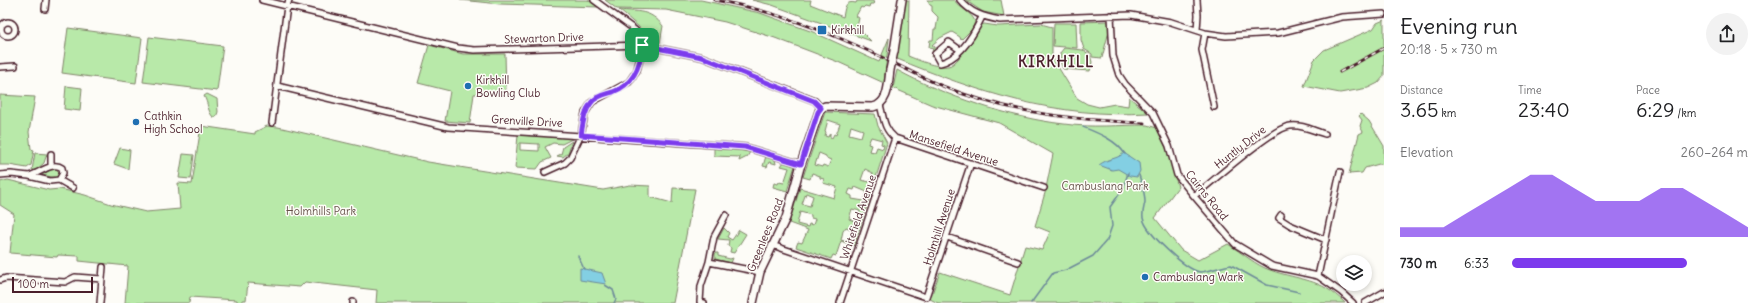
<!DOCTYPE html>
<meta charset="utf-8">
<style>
:root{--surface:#fff;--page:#f2f2f2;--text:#202124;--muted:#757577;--accent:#7c3aed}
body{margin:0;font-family:Delius,sans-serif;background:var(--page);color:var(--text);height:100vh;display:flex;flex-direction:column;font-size:15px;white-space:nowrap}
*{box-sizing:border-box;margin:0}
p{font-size:13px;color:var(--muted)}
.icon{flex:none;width:22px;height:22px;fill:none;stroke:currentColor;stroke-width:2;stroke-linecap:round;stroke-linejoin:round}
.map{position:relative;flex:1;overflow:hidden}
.details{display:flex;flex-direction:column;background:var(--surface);width:380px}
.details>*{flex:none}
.buttons{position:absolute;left:1336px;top:255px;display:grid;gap:8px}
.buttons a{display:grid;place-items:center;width:36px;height:36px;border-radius:50%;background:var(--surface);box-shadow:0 2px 6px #0003;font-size:20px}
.scale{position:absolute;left:12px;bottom:10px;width:81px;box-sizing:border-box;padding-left:4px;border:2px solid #4a1f2b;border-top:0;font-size:11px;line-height:14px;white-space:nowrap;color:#4a1f2b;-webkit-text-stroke:3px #fdfcf7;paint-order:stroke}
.pin{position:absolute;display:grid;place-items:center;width:34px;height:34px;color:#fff;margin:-17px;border-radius:8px;box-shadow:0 2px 6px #0006}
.round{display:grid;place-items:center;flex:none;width:42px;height:42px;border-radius:21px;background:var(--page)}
.headline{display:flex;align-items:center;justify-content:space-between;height:68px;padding:0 16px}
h1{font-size:22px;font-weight:600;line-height:30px}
.metrics{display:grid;grid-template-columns:repeat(3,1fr);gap:6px;height:68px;padding:4px 16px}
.metrics div{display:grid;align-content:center}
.metrics b{font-size:20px;font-weight:600}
.metrics small{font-size:11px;font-weight:400}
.metrics p{font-size:11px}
.chart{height:112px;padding:8px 16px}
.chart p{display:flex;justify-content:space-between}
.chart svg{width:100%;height:72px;margin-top:4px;fill:var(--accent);opacity:.7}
ul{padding:0 16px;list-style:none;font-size:13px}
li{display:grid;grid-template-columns:64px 48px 1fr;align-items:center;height:30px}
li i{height:10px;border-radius:5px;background:var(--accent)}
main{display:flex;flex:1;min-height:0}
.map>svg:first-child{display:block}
</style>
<main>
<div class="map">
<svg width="1384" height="303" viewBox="0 0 1384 303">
<rect width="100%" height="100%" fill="#fdfcf7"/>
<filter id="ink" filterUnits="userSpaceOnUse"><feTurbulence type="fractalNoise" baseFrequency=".025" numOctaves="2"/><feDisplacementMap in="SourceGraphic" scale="8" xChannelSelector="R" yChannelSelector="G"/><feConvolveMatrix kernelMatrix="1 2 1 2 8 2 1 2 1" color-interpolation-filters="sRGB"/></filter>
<g filter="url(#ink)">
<path fill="#b8e9a9" stroke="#81846a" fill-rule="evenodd" d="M460,0H588L598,7L500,4Z
M605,0H701L760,13L813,32L879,62L889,38L884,83L838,62L775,38L725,22L666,10L617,9Z
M752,0H811L810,4L843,17C845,9 844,0 856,3L857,1H873L874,4H870L869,7L865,6L863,8L861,7L856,16L859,18L857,27L871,41L772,5Z
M904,0H909L908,56C918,60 941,70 951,65C959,61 966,47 971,40H973L981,25L984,24L998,26L1041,24L1052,27V57L1077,98L1087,104L1099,107L1115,104L1128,106L1129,97L1148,113C1058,119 977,92 895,58Z
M927,0H954C959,8 973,13 975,22L972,29L961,40L960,37L952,32L940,38L932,45L935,47V55L931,57L933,48L929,47L930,40H933L934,29H936L938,17L932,11V6L930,5Z
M965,0H1001L1004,16L983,12Z
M619,10C638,12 650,9 663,26L660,43L646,40L639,27Z
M1384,20V76L1378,83L1368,88L1340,93L1304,86L1314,60L1324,50L1373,29L1377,23Z
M1108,21L1109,31L1102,58L1092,57V54L1084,49L1081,40V22Z
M1054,23H1076L1077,48L1053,46Z
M68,28L142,38L136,83L62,73Z
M149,37L223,46L217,91L143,82Z
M429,45L463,54H505L506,93L474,94L470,123L445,121L450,91L418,83Z
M1064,48L1083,50L1090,55L1092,62L1090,71L1063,69L1061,64L1060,53Z
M897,70C944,96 1011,118 1064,124C1091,128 1119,125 1147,125L1157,128L1168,152L1178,187L1155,218L1181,250L1198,260L1228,244C1241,252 1257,266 1270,270C1301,281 1319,277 1345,303H938L930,299L940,272L1010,295L1025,246L1042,250L1050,232L1035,226L1045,193L1053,154L999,123L932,105L893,88Z
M66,86L82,88L80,111L64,109Z
M207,94L217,99L218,112L216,117H213C208,112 208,103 204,96Z
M0,95L35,97L29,132L31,149L34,150L31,165L27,168L9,165H0Z
M825,112L875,114L878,126L887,143L854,246L841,241L836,256L833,255L831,259L796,247L798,242L802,243L808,230L789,223L800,188L834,198L837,187L823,183L824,179L820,178V176L812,173L810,179L803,177ZM828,120L840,124L836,135L834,134L832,138L830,137V133L828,137L825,136L826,132L825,131ZM851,126L863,130L861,137L849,134ZM871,137L882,140L881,144L884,145L883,149L877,147L875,152L869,151L871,145L868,144ZM819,153L826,156V158L831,160L828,167L823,165L822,167L815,165ZM865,169L873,173L870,182L861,180ZM855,187L867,192L864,201L852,199V196L848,194L850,189L854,190ZM806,193L813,196L810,206L802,204ZM852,209L860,211L857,222L849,219ZM800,212L811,215V218L815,219L813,225L809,224L808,227L797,224ZM846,227L853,230L850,239H848L847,242L841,240L843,231Z
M1361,114L1369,121L1384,146V165L1379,164L1365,168L1362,173L1349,174L1359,134L1363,132L1360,126L1362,120L1359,116Z
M201,126L255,134V132L267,126L278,127L428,162L603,190L630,185L650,186V197L672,203L673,188L695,189L673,303H376L377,290L305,282L300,287L248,283L246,300H242V303H237V300L190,297L189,303H125L128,266L79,261V256L58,255L57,257L10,253L14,214L0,205V182L8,180L49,190L60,189L85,195L111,204L146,212L180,209L178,183L192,184Z
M518,135L570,138L572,139L562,144L553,143L545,147L551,158L542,162L537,169L515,168ZM520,143L539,144V151L520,150Z
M572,141L568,153L563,157L557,156L561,154L563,147Z
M120,148L130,150L128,169L114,164Z
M714,148L738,150L750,152L747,157L739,161L740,157L714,156Z
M35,153L47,154L44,163L36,170H32Z
M183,154L194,155L191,179L179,178Z
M766,156L775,159L776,164L769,162L767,167L763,166Z
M784,162L795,166L787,191L773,187L774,183L778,184L779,182L784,183L789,168L781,166Z
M52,169H56L59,172V176L56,178L42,175Z
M724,228L729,233L727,237L732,240L739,230L746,234L734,253L730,252L731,248L728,246L729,240L718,239Z
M715,253H718V256L730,259L733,258L731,263L715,259Z"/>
<path fill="#83cfe3" stroke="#6c8999" d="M1124,153L1139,163L1140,171L1137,177L1130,176L1118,169L1112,170L1099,165C1108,158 1116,160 1124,153Z
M580,268L602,273L606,284L580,280Z"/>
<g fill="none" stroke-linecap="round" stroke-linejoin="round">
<path stroke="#6c8999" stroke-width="1.5" d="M1083,127C1098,133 1116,140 1125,154
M1139,175C1142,184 1145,193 1145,202C1144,207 1142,213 1143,218C1146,233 1186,270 1200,272C1207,272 1223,266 1231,265L1267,285L1299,292
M578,256L584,269
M605,285L613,290L616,299L614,303
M1031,303L1053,273L1066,270L1093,256L1107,240L1112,226L1110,207L1123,189L1128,173"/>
<defs>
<path id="street" d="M262,0L458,48L474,50L642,45L702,57L815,101L821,108
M960,0C971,13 983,17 1000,20L1131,15L1171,22L1205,33L1226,36L1278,33L1342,17L1384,14
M45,9L46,0
M1111,15L1113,56L1119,75L1125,84L1153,113L1169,146L1177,175L1194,196L1235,244L1272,266L1318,276L1341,292L1353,303
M1 29a7 7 0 1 1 14 0a7 7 0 1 1-14 0Z
M1197,30L1198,15L1197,0
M1205,33L1202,50L1214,107
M960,50L949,42L935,54L940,63C960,59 974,34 982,17
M0,67L15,66
M277,86L448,127L745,147L801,164
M880,105C884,118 883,128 895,138L1044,188
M272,123L287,6L289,0
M51,166V154
M545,172L565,163L570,158L581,135L585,113L592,102L629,82L637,70L641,54V38L635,30L594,0
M0,175L11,174L29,176
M59,180L63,173L62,168C53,161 40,173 29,176L50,181L59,180L73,188
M1194,196C1211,183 1272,128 1290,126C1302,124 1314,131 1325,134
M1281,215L1279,218L1290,225L1326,240
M947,237L1018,262
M772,245L926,297L971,163
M709,262L760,272
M1318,276L1340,172
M0,280L6,278L65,282L75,277L102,279
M100,303L103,267
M353,303V302
M704,303L700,302L701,286L709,262L714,237L726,215
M840,303L895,138
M1365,303L1384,292"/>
<path id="secondary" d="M894,51L902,0
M753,303L760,272L786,218L801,164L820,109L825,106L873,107C889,103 888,84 890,70"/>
</defs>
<use href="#street" stroke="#4a1f2b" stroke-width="8"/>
<use href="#secondary" stroke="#4a1f2b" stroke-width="10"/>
<use href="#street" stroke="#fdfcf7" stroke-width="5"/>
<use href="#secondary" stroke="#fdfcf7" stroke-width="7"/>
<defs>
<path id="rail" d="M715,0C771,10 822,29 873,53C897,64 920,77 945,87C1008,113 1076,120 1144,123
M1340,72L1384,48"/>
</defs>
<use href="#rail" stroke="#4a1f2b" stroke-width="3"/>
<use href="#rail" stroke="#fdfcf7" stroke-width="1.5" stroke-dasharray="4.5" stroke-linecap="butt"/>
<defs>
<path id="secondary-bridge" d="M890,70L894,51"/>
</defs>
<use href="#secondary-bridge" stroke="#4a1f2b" stroke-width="10" stroke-linecap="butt"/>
<use href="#secondary-bridge" stroke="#fdfcf7" stroke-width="7"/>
</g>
</g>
<g fill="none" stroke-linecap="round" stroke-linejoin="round" filter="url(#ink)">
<defs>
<path id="route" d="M642,45L702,57L814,101L821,108L818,112L801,164L745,147L581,135C583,123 584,112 591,103C596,96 606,94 613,92C634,84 641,65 642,45Z"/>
</defs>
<use href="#route" stroke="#fff" stroke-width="8"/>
<use href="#route" stroke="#7c3aed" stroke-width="5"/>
</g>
<g fill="#1f6fb2" stroke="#fdfcf7" stroke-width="1.5">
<rect x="817" y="25" width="10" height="10" rx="2"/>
<circle cx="468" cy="86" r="4"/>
<circle cx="136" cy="122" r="4"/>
<circle cx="1145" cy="277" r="4"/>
</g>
<g text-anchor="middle" stroke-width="3" stroke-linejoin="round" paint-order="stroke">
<g font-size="11" fill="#4a1f2b" stroke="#fdfcf7" text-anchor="start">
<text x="831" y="34">Kirkhill</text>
<text x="476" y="84">Kirkhill<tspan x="476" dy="13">Bowling Club</tspan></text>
<text x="144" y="120">Cathkin<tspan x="144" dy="13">High School</tspan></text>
<text x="1153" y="281">Cambuslang Wark</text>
</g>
<g font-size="11" fill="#4a1f2b" stroke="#fdfcf7">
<text transform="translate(544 38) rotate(-2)" y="4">Stewarton Drive</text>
<text transform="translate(527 121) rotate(3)" y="4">Grenville Drive</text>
<text transform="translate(1240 147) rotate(-38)" y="4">Huntly Drive</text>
<text transform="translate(954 148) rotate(18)" y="4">Mansefield Avenue</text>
<text transform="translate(1207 195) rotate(51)" y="4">Cairns Road</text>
<text transform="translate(858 217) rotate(-71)" y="4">Whitefield Avenue</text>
<text transform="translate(939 227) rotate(-72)" y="4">Holmhill Avenue</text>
<text transform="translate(765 235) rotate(-68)" y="4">Greenlees Road</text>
</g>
<g font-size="11" fill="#66524a" stroke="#fdfcf7">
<text x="1105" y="190">Cambuslang Park</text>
<text x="321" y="215">Holmhills Park</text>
</g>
<g font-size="15" font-weight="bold" letter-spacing="1" fill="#4a1f2b" stroke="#fdfcf7">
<text x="1056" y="67">KIRKHILL</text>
</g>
</g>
</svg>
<div class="buttons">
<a><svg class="icon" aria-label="layers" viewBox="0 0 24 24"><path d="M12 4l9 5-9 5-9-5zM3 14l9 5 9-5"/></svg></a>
</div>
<div class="scale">100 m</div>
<div class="pin" style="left:642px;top:45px;background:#1e9e55"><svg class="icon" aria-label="arrive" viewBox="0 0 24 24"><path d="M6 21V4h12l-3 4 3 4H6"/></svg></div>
</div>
<section class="details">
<div class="headline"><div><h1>Evening run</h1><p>20:18 · 5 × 730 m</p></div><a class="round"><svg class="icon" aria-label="share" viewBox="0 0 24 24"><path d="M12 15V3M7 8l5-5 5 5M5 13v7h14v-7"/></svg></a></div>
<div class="metrics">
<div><p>Distance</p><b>3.65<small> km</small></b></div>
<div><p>Time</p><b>23:40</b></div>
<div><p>Pace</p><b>6:29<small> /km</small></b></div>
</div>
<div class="chart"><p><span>Elevation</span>260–264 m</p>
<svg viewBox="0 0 160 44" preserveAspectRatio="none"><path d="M0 44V38L10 38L20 38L30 30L40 22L50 14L60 6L70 6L80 14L90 22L100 22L110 22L120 14L130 14L140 22L150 30L160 38V44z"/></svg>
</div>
<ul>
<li><b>730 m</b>6:33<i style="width:74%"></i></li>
</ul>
</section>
</main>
